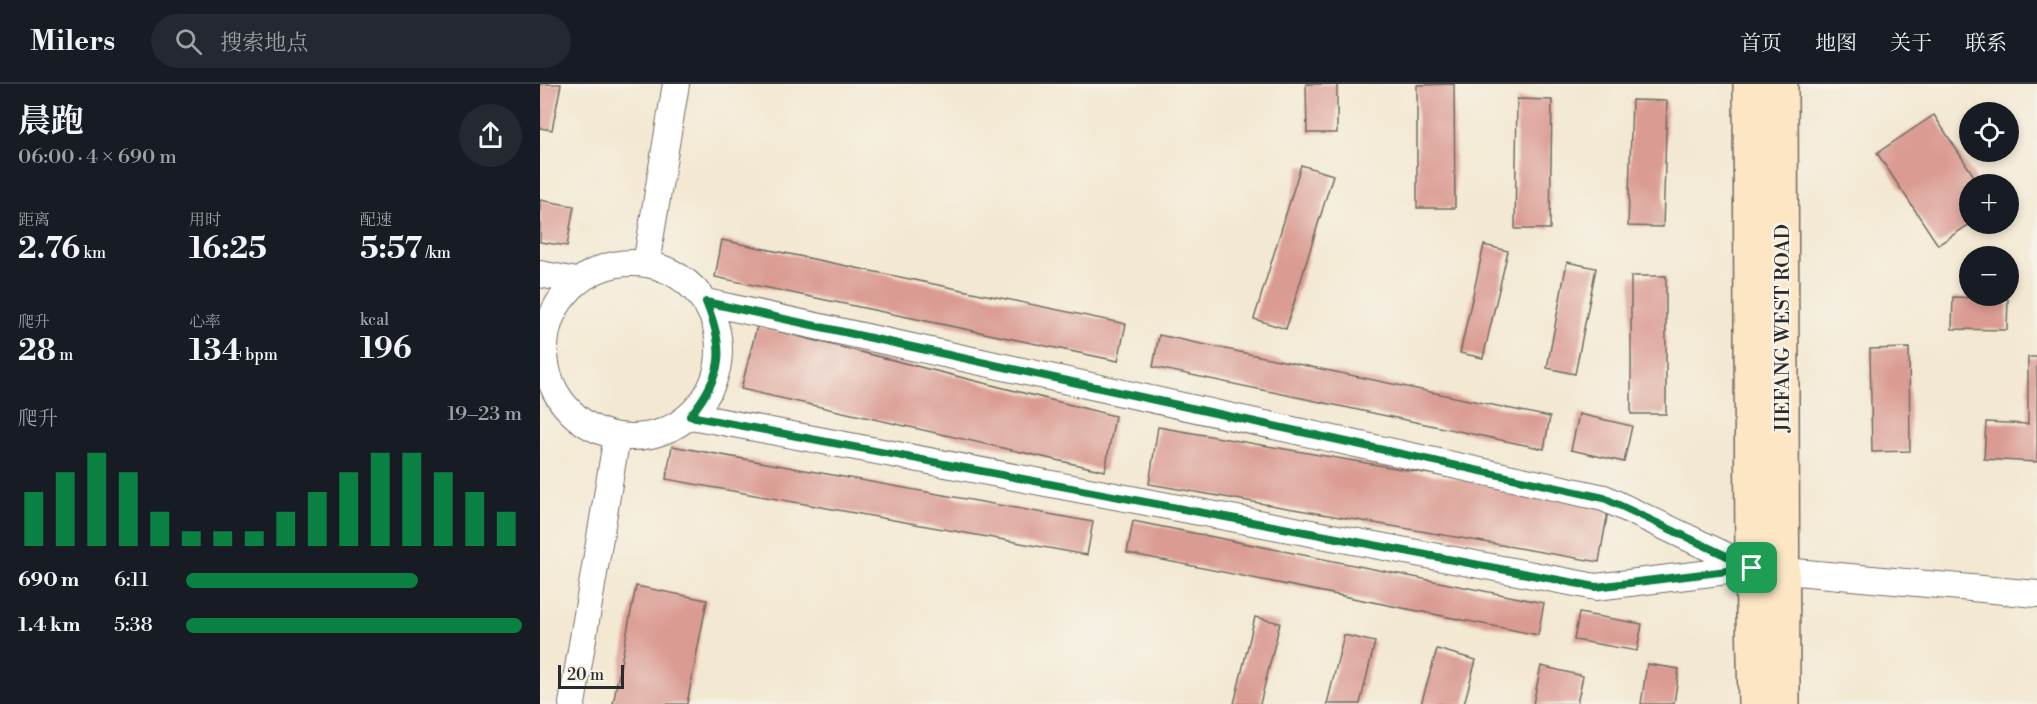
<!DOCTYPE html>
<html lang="zh">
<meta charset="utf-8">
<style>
:root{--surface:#171b24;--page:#242831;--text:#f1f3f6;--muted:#9ea1a6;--line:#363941;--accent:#0b8043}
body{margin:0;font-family:"Libre Bodoni","Noto Serif SC",serif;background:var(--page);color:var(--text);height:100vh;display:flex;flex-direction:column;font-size:22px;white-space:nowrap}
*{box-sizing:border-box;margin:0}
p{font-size:20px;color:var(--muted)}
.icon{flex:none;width:33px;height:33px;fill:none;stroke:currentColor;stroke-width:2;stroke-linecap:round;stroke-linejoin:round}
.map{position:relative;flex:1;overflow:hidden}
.sheet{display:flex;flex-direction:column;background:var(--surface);width:540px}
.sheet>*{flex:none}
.fabs{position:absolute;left:1419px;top:18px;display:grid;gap:12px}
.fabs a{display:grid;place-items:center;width:60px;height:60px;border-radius:50%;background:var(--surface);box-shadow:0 3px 9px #0003;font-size:30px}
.scale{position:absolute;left:18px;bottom:15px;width:66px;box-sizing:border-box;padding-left:6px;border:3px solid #2b2b2b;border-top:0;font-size:16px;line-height:21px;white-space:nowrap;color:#2b2b2b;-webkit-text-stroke:4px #f7f3e8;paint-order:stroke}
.pin{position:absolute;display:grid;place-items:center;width:51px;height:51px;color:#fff;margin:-26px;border-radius:12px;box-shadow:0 3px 9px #0006}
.round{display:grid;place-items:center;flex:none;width:63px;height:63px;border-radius:32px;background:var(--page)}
.summary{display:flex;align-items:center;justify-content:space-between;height:102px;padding:0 18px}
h1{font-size:33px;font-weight:700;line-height:45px}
.stats{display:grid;grid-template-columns:repeat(3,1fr);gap:9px;height:102px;padding:6px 18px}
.stats div{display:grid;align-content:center}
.stats b{font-size:30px;font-weight:700}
.stats small{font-size:16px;font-weight:400}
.stats p{font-size:16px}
.chart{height:168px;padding:12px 18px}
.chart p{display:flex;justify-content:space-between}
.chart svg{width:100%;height:108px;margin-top:6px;stroke:var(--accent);stroke-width:6}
ul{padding:0 18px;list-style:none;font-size:20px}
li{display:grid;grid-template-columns:96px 72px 1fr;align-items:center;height:45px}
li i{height:15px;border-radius:8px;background:var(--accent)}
header{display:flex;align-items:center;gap:36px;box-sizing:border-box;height:84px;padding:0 30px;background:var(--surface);border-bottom:2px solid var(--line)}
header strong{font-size:28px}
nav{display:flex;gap:33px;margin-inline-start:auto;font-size:21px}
.search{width:420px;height:54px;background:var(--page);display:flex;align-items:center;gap:15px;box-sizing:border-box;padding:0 21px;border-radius:33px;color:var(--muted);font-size:22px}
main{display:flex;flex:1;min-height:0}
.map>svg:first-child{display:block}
</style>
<header>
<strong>Milers</strong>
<div class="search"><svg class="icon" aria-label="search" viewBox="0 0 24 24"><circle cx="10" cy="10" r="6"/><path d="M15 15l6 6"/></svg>搜索地点</div>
<nav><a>首页</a><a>地图</a><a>关于</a><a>联系</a></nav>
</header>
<main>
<section class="sheet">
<div class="summary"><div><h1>晨跑</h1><p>06:00 · 4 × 690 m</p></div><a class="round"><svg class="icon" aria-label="share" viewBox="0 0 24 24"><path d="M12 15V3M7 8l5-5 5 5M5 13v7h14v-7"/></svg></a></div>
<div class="stats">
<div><p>距离</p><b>2.76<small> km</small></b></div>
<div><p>用时</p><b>16:25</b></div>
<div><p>配速</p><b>5:57<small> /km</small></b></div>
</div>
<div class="stats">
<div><p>爬升</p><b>28<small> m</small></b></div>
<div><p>心率</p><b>134<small> bpm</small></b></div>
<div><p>kcal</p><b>196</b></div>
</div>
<div class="chart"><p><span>爬升</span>19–23 m</p>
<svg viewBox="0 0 160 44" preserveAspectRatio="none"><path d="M5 44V22M15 44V14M25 44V6M35 44V14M45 44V30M55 44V38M65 44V38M75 44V38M85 44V30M95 44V22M105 44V14M115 44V6M125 44V6M135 44V14M145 44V22M155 44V30"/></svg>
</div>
<ul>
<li><b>690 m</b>6:11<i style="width:69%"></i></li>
<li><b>1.4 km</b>5:38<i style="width:100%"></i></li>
</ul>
</section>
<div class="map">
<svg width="1497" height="620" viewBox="0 0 1497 620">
<rect width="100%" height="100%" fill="#f7f3e8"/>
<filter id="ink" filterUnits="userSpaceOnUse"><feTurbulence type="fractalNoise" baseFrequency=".0167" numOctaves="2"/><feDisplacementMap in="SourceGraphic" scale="12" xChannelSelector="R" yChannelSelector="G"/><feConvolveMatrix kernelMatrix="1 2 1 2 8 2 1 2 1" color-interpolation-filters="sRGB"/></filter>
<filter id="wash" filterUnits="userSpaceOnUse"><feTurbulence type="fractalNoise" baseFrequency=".008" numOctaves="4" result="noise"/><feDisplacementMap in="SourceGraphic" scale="24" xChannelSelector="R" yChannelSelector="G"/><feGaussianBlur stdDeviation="1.35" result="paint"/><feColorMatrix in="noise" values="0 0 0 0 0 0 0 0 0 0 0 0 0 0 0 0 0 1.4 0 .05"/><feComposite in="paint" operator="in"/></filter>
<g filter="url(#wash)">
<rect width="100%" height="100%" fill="#f3e8d2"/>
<g id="blocks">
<path fill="#da9b93" d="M0,0H21L12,46L0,44Z
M766,0H797V49H767Z
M914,0L915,124H877V1Z
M977,15L1012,16L1010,145H975Z
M1092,16L1127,17L1123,143L1088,142Z
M1394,31L1439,100H1430V140L1398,161L1337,69Z
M761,81L793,91L746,245L714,235Z
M0,116L34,122L27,162L0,158Z
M182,156L586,240L578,277L175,193Z
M944,161L968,167L943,274L920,269Z
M1027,178L1056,184L1035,290L1007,284Z
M1091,192H1126V330H1091Z
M1413,213L1468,215L1467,246L1412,245Z
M217,242L575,332L565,387L201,305Z
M619,251L1010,333L1004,365L613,283Z
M1369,264L1370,367L1332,368L1330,265Z
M1488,273H1497V378L1444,375L1446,338L1488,340Z
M1039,330L1092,342L1084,378L1031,366Z
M618,343L1069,421L1059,478L609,400Z
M132,362L553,438L547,471L126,395Z
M593,437L1004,519L998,551L587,469Z
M96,502L167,516L147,620H73Z
M1039,529L1102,540L1097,567L1034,556Z
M715,533L740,539L720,620H694Z
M804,551L835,558L820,620H787Z
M897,565L936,576L924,620H881Z
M1107,580L1139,585L1134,620H1101Z
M1001,582L1043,592L1037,620H993Z"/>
</g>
</g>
<g filter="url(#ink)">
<use href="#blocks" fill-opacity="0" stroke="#716d65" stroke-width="1.5"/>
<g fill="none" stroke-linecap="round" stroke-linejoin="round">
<defs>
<path id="street" d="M5 266a87 87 0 1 1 174 0a87 87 0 1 1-174 0Z
M106,180L136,0
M0,190L36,197
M166,218L1064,414L1212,484
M151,332L1056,503L1212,484L1497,510
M32,620L77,352"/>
<path id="secondary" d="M1210,0L1212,484L1215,620
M1241,0L1243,620"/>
</defs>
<use href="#street" stroke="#716d65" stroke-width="28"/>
<use href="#secondary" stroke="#716d65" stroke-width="36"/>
<use href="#street" stroke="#fff" stroke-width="26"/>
<use href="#secondary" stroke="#fce6c4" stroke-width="33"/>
</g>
</g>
<g fill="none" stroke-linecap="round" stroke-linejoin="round" filter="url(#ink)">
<defs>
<path id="route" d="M166,218L1064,414L1212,484L1056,503L150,332C183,291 186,267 166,218Z"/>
</defs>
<use href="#route" stroke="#fff" stroke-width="12"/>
<use href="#route" stroke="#0b8043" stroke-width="8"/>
</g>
<g text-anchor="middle" stroke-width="5" stroke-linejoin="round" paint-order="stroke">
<g font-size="20" fill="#2b2b2b" stroke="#f7f3e8">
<text transform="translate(1242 244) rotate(-90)" y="7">JIEFANG WEST ROAD</text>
</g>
</g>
</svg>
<div class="fabs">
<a><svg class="icon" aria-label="locate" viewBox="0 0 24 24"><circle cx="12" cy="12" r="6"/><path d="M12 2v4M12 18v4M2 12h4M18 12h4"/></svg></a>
<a>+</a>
<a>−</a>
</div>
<div class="scale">20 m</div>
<div class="pin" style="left:1212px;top:484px;background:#1e9e55"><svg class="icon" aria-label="arrive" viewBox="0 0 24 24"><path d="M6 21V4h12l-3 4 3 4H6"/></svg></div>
</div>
</main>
